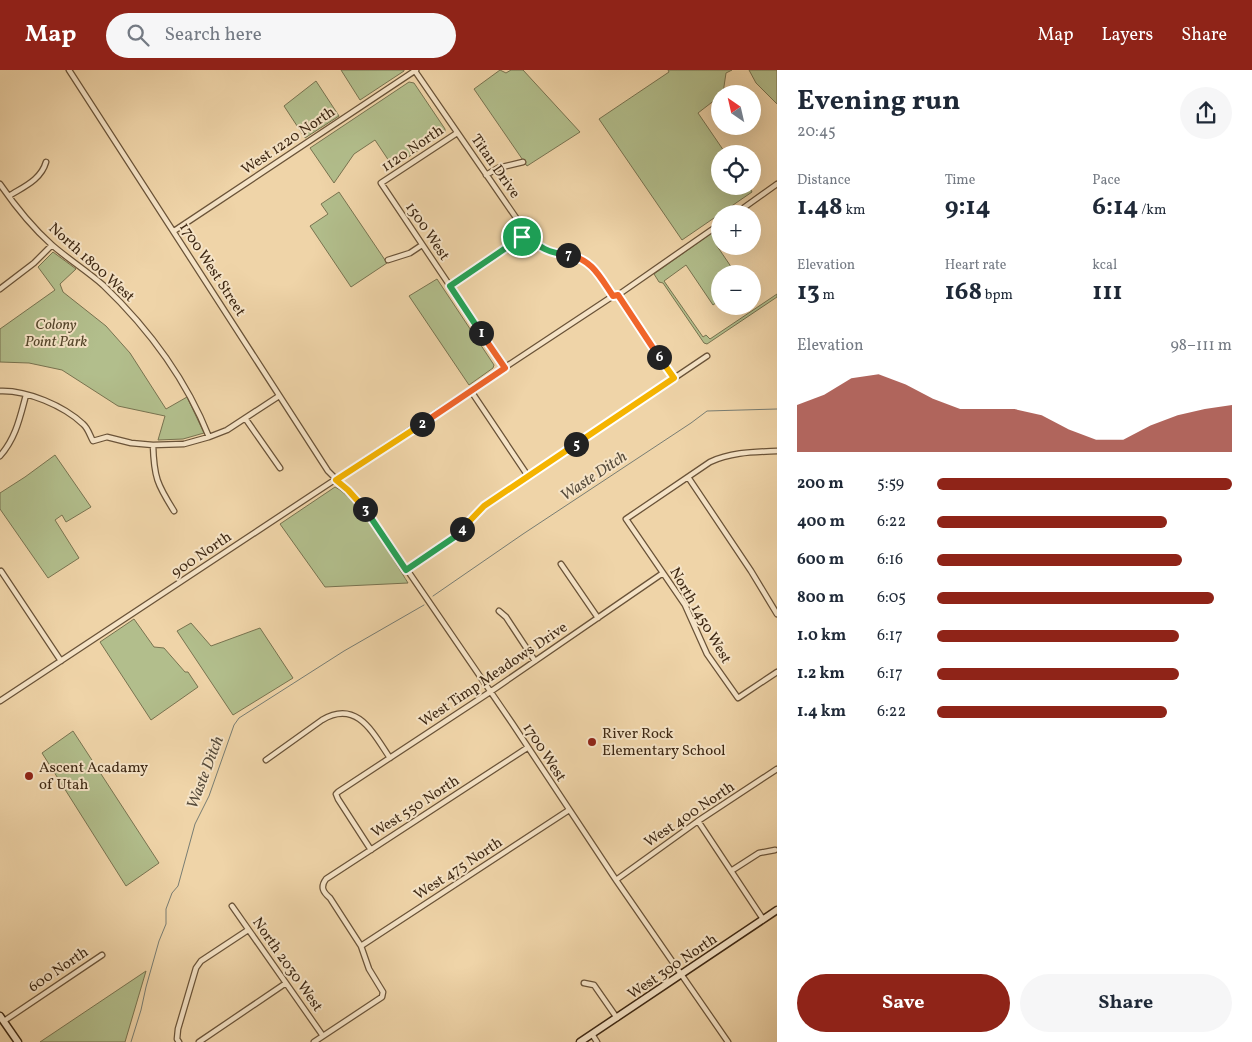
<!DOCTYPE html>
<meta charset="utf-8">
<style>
:root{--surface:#fff;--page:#f6f6f7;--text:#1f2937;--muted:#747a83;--accent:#8f2418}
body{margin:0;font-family:Vollkorn,serif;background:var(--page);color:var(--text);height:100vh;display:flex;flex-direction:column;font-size:19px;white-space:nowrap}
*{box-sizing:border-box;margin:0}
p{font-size:16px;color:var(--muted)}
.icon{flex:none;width:28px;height:28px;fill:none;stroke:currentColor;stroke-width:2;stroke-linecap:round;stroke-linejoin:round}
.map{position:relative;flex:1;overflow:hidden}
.drawer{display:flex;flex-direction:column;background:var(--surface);width:475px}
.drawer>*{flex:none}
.needle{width:32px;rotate:326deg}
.tools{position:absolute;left:711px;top:15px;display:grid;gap:10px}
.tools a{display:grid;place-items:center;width:50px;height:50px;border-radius:50%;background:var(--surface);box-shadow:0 5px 20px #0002;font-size:25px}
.pin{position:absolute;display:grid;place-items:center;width:42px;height:42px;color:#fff;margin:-21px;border:2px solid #fff;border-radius:50%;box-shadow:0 1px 5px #0007}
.km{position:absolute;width:25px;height:25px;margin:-12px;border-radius:50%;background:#222;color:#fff;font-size:14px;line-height:25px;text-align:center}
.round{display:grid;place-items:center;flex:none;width:52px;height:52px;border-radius:26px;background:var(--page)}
.overview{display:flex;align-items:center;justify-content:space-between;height:85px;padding:0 20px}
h1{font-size:28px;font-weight:700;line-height:38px}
.stats{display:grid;grid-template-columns:repeat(3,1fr);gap:8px;height:85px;padding:5px 20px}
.stats div{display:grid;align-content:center}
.stats b{font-size:25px;font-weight:700}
.stats small{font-size:14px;font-weight:400}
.stats p{font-size:14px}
.chart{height:140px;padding:10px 20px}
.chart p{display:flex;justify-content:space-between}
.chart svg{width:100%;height:90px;margin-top:5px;fill:var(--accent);opacity:.7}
.primary-button{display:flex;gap:10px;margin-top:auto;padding:10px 20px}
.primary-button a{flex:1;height:58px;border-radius:30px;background:var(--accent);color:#fff;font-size:20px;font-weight:700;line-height:58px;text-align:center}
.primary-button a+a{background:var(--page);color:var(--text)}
ul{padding:0 20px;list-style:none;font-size:16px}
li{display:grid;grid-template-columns:80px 60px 1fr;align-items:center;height:38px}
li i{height:12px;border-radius:6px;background:var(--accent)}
header{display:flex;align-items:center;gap:30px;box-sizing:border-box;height:70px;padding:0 25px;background:var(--accent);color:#fff}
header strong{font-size:24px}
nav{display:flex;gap:28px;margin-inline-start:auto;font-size:18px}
.search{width:350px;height:45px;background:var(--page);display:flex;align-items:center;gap:12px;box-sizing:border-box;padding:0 18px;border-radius:28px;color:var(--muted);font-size:19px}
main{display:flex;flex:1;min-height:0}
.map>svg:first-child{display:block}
</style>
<header>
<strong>Map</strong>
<div class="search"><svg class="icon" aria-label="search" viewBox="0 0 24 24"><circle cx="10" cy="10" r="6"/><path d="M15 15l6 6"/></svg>Search here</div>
<nav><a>Map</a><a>Layers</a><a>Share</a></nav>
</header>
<main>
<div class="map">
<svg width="777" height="972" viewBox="0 0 777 972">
<rect width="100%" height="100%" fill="#efd4a8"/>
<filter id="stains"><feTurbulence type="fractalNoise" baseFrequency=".004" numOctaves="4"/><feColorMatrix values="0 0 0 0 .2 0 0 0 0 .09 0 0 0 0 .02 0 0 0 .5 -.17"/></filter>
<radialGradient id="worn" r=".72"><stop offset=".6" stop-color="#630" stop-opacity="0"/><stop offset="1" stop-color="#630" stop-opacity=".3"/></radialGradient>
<path fill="#b2be8c" stroke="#787350" d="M341,0H404V1L360,30Z
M500,0L506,3L511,0H523L580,62L527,96L474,19Z
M668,0H732L726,3L723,23L720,24V26L698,43L726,84H720V116H749L752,122L682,170L599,49L669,2Z
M749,0H777V34L756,13Z
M316,11L339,46L305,68L284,36Z
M409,12L414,13L445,59V63L393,97L375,70L354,84L334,113L310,78Z
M339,122L387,193L351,217L310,156L328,144L321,134Z
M720,157V173L717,176L736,204H720V230L713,235L686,195L664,211L703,267L706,265L710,269L777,224V227L707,274L704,273L663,213L659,212L654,204Z
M53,182L76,199L60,214L63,222L106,256L130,283L166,339L187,327L204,363L183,369L158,370L165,346L118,336L62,300L29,293L0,292V259L55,220L38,197Z
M437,209L494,295L493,298L469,315L409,226Z
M55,385L91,437L66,452L62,445L55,450L79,488L48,508L0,439V423L25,407Z
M335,417C356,426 395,492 408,513L325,517L280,454Z
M134,549L154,577L164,578L185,602H188L198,617L151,650L100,572Z
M191,553L211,576L260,558L293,608L233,645L177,561Z
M73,661L159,793L126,816L42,683Z
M146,901L125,972H40Z"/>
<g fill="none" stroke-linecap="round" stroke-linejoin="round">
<path stroke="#787d73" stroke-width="1" d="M433,526L523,464L691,353L707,341L777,339
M131,972L141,940L146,917L159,871L166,854V839L172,823L178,816L195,754L209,726L234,655L239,648L344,581L424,535"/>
<defs>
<path id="street" d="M69,0L328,401L362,435L384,466L512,653L616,810L728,972
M415,1L530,168C550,188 568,179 587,192C598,199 606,215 613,226
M457,63L381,113L505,298
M486,105L498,98L523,92
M0,114C15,136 32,157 52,175C68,189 87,201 103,215C148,258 186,309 209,367
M9,126C23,117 41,110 46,92
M735,144L777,114
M174,161L416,0
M388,190L410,183L422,175
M450,216L527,163
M0,219L34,193L52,175
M618,225L674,308
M0,321C27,320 64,336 83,354C88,358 90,366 93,371L107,367L131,373L153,375L184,374L209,367L227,360L279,326
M471,321L528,406
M245,348L280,398
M153,375C154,407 157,414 174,441
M777,381C754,382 731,382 710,392L626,449L685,535L707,584L738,628L777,602
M0,386C16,368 20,347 26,325
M688,407L751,501L777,544
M561,494L598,548
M406,500L456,466L484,436L707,286
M1,501L61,591
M499,541L506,547L535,591
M0,631L613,226L618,225L720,154
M266,690L322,650C357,629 373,663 390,688
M698,751L763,849
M371,780L338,729L336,724L338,722L490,622L663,503
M731,801L759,783L775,780
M616,810L698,751L777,699
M232,836L323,966
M361,876L569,740
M584,913L594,915L617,948
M4,951L102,885
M592,964L597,972
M179,972L177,969L178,959L196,898L201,891L248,860
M199,972L286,913
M314,972L382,927L383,922L369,899L361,876L330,828C323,822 320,817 326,809L527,678"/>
<path id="secondary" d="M0,946L18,972
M580,972L777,840"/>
</defs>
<use href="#street" stroke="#6a5338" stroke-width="7"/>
<use href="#secondary" stroke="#3e2813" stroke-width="9"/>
<use href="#street" stroke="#f5e3c6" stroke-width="4.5"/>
<use href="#secondary" stroke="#f5e3c6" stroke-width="6"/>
</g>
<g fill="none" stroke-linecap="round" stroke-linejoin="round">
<defs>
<path id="split-1" d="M481,263L450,216L522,167"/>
<path id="split-2" d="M422,354L505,298L481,263"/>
<path id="split-3" d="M365,439L348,420L336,410L422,354"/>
<path id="split-4" d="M365,439L406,500L456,466L462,459"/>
<path id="split-5" d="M462,459L484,436L576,374"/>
<path id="split-6" d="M576,374L674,308L659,287"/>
<path id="split-7" d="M568,185C592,189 600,207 613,226L618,225L659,287"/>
<path id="split-8" d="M522,167L527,163C537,178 550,183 568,185"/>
</defs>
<use href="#split-1" stroke="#fff" stroke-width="10"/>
<use href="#split-2" stroke="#fff" stroke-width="10"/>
<use href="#split-3" stroke="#fff" stroke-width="10"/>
<use href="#split-4" stroke="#fff" stroke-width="10"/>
<use href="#split-5" stroke="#fff" stroke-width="10"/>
<use href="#split-6" stroke="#fff" stroke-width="10"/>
<use href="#split-7" stroke="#fff" stroke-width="10"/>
<use href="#split-8" stroke="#fff" stroke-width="10"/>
<use href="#split-1" stroke="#22a559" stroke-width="6"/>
<use href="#split-2" stroke="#f0652b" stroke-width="6"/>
<use href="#split-3" stroke="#f5b400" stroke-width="6"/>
<use href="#split-4" stroke="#22a559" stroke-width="6"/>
<use href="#split-5" stroke="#f5b400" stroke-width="6"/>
<use href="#split-6" stroke="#f5b400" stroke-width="6"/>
<use href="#split-7" stroke="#f0652b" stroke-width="6"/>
<use href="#split-8" stroke="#22a559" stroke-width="6"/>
</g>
<g fill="#8f2418" stroke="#f5e3c6" stroke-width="2">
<circle cx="592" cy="672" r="5"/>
<circle cx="29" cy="706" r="5"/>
</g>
<g text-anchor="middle" stroke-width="4" stroke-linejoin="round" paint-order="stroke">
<g font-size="15" fill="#3e2813" stroke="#f5e3c6">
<text transform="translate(288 70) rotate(-34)" y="5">West 1220 North</text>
<text transform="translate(412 78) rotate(-34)" y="5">1120 North</text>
<text transform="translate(496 96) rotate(55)" y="5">Titan Drive</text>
<text transform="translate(428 161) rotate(56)" y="5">1500 West</text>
<text transform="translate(92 192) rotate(42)" y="5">North 1800 West</text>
<text transform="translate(213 199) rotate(57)" y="5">1700 West Street</text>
<text transform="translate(201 484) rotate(-34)" y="5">900 North</text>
<text transform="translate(701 545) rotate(60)" y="5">North 1450 West</text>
<text transform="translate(493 604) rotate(-34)" y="5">West Timp Meadows Drive</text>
<text transform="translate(545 682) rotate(57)" y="5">1700 West</text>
<text transform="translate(415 736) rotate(-33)" y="5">West 550 North</text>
<text transform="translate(689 744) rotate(-34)" y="5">West 400 North</text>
<text transform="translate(458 798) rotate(-33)" y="5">West 475 North</text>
<text transform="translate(288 894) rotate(55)" y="5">North 2030 West</text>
<text transform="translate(672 896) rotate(-34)" y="5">West 300 North</text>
<text transform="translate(58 899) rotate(-34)" y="5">600 North</text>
</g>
<g font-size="15" font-style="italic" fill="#55462b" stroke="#f5e3c6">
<text x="56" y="259">Colony<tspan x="56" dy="17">Point Park</tspan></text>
</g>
<g font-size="15" fill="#3e2813" stroke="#f5e3c6" text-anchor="start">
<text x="602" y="668">River Rock<tspan x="602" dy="17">Elementary School</tspan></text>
<text x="39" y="702">Ascent Acadamy<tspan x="39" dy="17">of Utah</tspan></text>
</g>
<g font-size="16" font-style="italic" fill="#564b3b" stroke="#f5e3c6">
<text transform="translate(593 405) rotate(-34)" y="6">Waste Ditch</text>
<text transform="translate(204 702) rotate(-69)" y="6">Waste Ditch</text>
</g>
</g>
<rect width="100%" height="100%" filter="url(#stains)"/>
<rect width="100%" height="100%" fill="url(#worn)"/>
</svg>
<div class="tools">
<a><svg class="needle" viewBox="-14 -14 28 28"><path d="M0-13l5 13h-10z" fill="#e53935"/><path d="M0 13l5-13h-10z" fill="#747a83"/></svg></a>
<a><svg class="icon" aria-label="locate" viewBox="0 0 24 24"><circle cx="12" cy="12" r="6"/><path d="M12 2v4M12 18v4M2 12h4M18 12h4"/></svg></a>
<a>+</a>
<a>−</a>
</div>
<div class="pin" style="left:522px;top:167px;background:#1e9e55"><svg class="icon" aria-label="arrive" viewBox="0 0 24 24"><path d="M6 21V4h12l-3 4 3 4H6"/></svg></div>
<b class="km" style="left:481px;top:263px">1</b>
<b class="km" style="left:422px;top:354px">2</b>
<b class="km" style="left:365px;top:439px">3</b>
<b class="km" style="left:462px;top:459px">4</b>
<b class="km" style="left:576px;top:374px">5</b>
<b class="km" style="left:659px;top:287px">6</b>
<b class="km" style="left:568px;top:185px">7</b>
</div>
<section class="drawer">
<div class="overview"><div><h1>Evening run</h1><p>20:45</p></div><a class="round"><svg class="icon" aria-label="share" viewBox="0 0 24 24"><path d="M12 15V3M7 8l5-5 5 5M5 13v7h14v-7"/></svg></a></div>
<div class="stats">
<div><p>Distance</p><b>1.48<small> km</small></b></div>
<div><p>Time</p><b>9:14</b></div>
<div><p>Pace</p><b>6:14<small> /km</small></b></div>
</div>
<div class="stats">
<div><p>Elevation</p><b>13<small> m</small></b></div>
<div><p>Heart rate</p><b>168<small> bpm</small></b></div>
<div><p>kcal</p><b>111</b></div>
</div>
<div class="chart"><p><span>Elevation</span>98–111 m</p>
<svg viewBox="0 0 160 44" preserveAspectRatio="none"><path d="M0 44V21L10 16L20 8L30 6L40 11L50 18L60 23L70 23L80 23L90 26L100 33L110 38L120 38L130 31L140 26L150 23L160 21V44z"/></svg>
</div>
<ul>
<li><b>200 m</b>5:59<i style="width:100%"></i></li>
<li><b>400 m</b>6:22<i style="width:78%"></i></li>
<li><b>600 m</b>6:16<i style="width:83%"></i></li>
<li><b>800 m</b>6:05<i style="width:94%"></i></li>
<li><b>1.0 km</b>6:17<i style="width:82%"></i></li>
<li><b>1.2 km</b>6:17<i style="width:82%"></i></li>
<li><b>1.4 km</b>6:22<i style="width:78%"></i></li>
</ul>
<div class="primary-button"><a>Save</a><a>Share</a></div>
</section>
</main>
